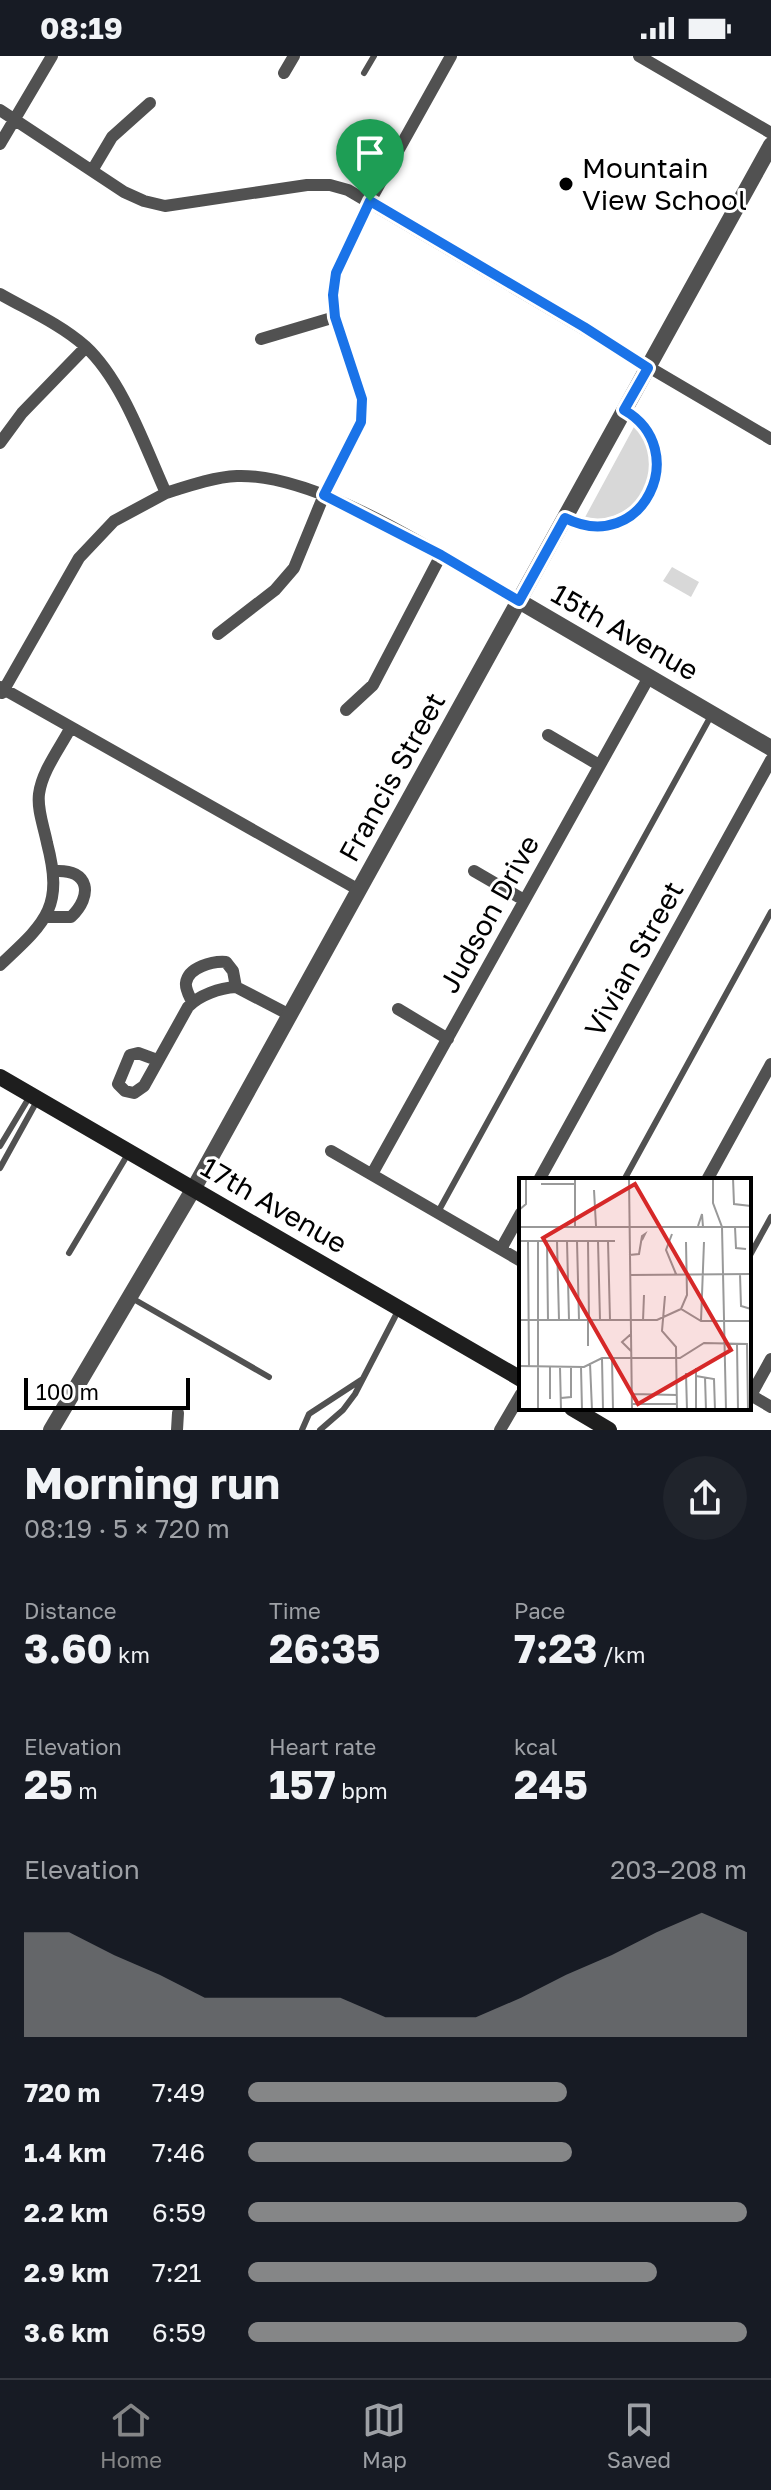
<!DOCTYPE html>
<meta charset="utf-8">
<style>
:root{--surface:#171b24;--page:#20242c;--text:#f1f3f6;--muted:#9ea1a6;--line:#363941;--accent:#858687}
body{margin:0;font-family:"Golos Text",sans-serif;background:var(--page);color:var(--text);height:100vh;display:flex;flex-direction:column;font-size:30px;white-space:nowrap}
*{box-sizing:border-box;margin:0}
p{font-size:26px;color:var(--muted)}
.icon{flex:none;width:44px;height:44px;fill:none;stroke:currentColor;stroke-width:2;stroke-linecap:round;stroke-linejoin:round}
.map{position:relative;height:1374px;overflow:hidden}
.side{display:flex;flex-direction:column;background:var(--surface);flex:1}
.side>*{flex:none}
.scale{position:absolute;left:24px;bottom:20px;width:166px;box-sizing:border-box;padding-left:8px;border:4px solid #000;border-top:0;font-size:22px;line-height:28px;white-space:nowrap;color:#000;-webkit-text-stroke:6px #fff;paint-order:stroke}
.pin{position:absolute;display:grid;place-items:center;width:68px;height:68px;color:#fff;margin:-82px -34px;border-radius:50% 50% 50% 0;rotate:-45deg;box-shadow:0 0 8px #0007}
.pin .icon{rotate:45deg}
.round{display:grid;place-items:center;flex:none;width:84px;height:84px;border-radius:42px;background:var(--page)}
.summary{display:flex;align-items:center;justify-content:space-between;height:136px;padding:0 24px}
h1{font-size:44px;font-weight:700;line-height:60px}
.figures{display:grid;grid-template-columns:repeat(3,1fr);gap:12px;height:136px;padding:8px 24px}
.figures div{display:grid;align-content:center}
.figures b{font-size:40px;font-weight:700}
.figures small{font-size:22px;font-weight:400}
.figures p{font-size:22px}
.chart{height:224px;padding:16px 24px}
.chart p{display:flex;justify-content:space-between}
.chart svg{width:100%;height:144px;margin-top:8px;fill:var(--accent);opacity:.7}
ul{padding:0 24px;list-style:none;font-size:26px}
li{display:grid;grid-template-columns:128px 96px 1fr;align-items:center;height:60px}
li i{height:20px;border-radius:10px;background:var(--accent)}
.status{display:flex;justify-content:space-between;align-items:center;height:56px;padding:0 40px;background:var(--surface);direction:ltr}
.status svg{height:22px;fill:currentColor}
.tab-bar{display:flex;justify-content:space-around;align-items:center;height:112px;border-top:2px solid var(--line);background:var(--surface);font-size:22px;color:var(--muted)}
.tab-bar a{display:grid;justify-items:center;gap:4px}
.tab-bar .current{color:var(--accent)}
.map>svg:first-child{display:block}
</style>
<div class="status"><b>08:19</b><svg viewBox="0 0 49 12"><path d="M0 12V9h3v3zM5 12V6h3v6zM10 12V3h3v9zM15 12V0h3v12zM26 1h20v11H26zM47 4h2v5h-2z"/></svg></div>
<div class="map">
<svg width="771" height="1374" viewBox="0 0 771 1374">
<rect width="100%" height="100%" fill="#fff"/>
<path fill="#d8d8d8" d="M635,369C674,415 640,466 583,465Z
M672,511L699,526L691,541L663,525Z"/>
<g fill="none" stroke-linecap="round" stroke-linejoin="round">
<path stroke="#515151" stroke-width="6" d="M364,17L374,0
M565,462C643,501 693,393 625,355
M0,1090L30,1040
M0,1112L37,1045
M624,1124L771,856
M438,1156L712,658
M69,1197L128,1098
M749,1201L771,1161
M130,1241L269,1321
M302,1374L309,1358L361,1324
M320,1374L343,1354L355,1338L398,1255"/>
<path stroke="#515151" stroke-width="12" d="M639,0L771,77
M284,17L294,0
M0,54L124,136L144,145L165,150L307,129H330L348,134L771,383
M0,88L52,0
M93,113L112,81L150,47
M0,238C28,254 60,268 85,290C123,325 145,391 166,437C188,430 214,421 237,420C319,417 448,503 519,545
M261,283L335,261
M0,387L22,357L86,291
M218,578L275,534L294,512L324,439L361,366L362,343L335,261L333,239L336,217L370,145L451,0
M0,631L359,834
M2,637L79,502L114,465L166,437
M346,654L373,629L441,499
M548,679L599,709
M474,815L524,844
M45,861H71C93,840 90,813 55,815
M0,909C46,866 64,852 47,787C44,771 37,754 39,738C42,715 60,692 71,671
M192,946C190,941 185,933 186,927C188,911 213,905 226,906L233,915L236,931
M398,953L448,983
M157,1004L138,997L130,999L118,1028L125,1035L134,1037L144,1030L188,951C199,939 220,932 236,931L290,959
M331,1095L521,1205
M372,1118L649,621
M539,1124L771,704
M707,1124L771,1008
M501,1193L521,1157
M749,1338L771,1351
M751,1339L771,1303
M177,1374L178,1357
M500,1374L521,1338"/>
<path stroke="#515151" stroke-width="16" d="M519,545L771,692
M51,1374L194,1132L771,89"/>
<path stroke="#1e1e1e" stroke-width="16" d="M0,1021L521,1323
M572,1352L609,1374"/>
</g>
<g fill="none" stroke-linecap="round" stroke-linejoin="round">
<defs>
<path id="route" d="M370,145L584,271L648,312L624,354C693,393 643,501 565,462L519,545L441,499L324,439L361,366L362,343L335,261L333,239L336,217Z"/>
</defs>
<use href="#route" stroke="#fff" stroke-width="16"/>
<use href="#route" stroke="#1a73e8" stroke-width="10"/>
</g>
<circle fill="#000" stroke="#fff" stroke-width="3" cx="566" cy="128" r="8"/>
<g text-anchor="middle" stroke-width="6" stroke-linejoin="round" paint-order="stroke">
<g font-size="28" fill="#000" stroke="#fff" text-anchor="start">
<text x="582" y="122">Mountain<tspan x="582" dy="32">View School</tspan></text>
</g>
<g font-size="28" fill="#000" stroke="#fff">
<text transform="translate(625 576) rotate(30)" y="10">15th Avenue</text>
<text transform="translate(392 721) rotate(-61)" y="10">Francis Street</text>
<text transform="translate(489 858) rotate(-61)" y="10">Judson Drive</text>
<text transform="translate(634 903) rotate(-61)" y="10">Vivian Street</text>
<text transform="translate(274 1149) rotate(30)" y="10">17th Avenue</text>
</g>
</g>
<g transform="translate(519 1122)">
<rect width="232" height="232" fill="#fff"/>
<path fill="none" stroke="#999" stroke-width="2" d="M56,0V49M110,0L113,232M194,0V25L203,49L207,232M214,0L215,26L232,28M22,6H56M75,12L77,48M0,32L7,26V0M179,48L183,36L184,49M0,49H232M216,49L217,70L227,71M153,56L147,72L157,96M0,63H96M9,63L10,188M19,63V189M28,63L29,142M38,63L40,142M48,63L50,142M58,63L60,142M69,63L70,142M79,63L81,142M89,63L91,142M110,77L120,76L123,58L126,56L123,62M221,96L222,128L232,131M111,97L232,96M146,118L143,153L157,169L158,232M162,131L168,117L167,64M0,142H138L162,131L182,143H232M124,143L125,117M182,143L185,64M218,166L219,232M69,168V142M112,173L103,164L112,156M83,180L84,232M93,180L94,232M71,185L73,232M0,188L65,189L83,180H161L185,165L228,166L229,232M19,189V232M31,189V221M41,189L42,232M62,189L63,232M177,190V232M167,195L168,232M177,198L195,201L196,232M186,199L187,232M113,216L158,217M42,220L52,219V189M113,226H158"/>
<path fill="#d62828" fill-opacity="0.15" stroke="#d62828" stroke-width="4" d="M116,6L212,172L119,226L24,60Z"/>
<rect width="232" height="232" fill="none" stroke="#000" stroke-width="4"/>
</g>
</svg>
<div class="scale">100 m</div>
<div class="pin" style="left:370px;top:145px;background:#1e9e55"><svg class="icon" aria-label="arrive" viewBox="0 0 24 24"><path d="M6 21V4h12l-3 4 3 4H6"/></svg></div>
</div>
<section class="side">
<div class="summary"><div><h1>Morning run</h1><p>08:19 · 5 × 720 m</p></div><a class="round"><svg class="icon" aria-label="share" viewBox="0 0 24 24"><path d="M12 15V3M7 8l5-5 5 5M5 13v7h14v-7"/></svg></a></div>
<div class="figures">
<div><p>Distance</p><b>3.60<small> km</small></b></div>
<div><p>Time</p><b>26:35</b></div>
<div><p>Pace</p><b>7:23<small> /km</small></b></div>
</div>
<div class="figures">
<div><p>Elevation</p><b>25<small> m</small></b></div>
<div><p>Heart rate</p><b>157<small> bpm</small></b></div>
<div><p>kcal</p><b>245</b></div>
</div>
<div class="chart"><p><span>Elevation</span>203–208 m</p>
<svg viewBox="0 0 160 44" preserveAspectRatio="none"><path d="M0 44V12L10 12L20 19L30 25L40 32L50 32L60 32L70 32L80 38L90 38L100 38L110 32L120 25L130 19L140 12L150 6L160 12V44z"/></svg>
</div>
<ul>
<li><b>720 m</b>7:49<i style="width:64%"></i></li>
<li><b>1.4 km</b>7:46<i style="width:65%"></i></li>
<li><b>2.2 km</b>6:59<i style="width:100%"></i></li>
<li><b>2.9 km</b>7:21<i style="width:82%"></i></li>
<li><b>3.6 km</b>6:59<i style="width:100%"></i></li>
</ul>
</section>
<nav class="tab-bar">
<a class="current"><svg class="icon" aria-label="home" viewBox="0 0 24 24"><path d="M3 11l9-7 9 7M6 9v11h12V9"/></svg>Home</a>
<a><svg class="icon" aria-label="map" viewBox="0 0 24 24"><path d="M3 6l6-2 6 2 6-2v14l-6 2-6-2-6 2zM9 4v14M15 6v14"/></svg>Map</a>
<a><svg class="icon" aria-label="saved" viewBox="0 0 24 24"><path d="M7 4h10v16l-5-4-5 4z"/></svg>Saved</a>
</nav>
